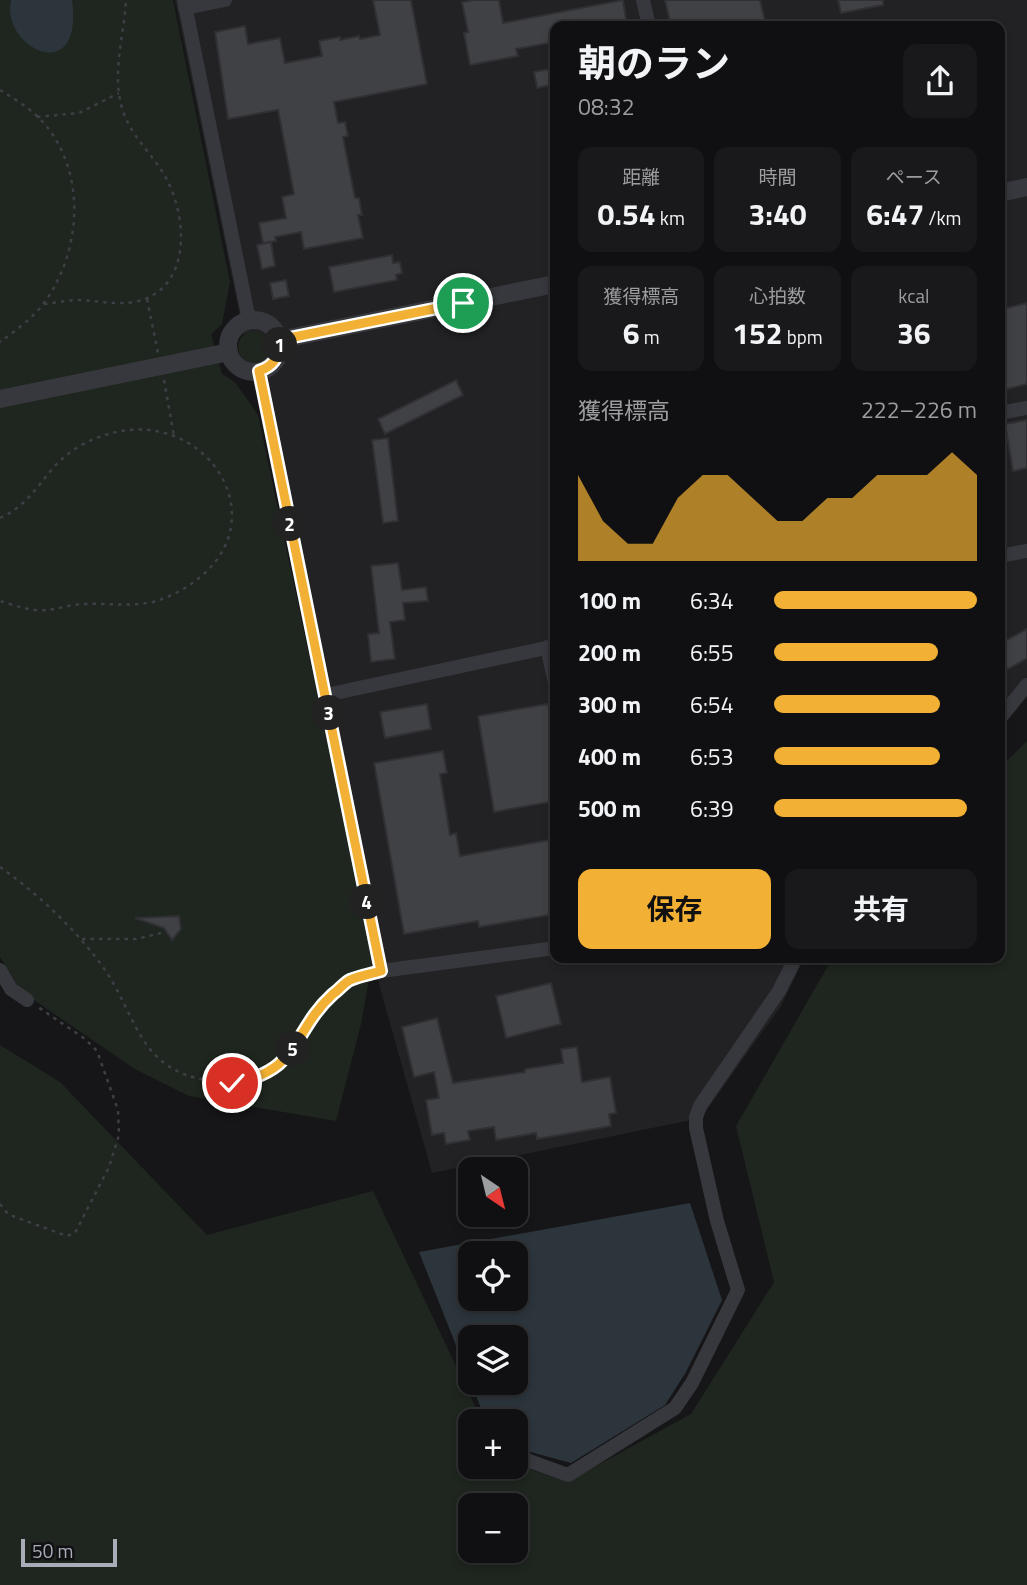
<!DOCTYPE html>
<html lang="ja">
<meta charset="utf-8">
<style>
:root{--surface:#101012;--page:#19191b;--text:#f1f3f6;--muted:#9c9d9f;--line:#303032;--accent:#f2b134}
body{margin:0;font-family:"Titillium Web","Noto Sans JP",sans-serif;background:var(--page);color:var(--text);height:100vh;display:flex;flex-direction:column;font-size:26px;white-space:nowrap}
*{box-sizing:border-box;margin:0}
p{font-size:23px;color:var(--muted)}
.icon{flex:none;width:38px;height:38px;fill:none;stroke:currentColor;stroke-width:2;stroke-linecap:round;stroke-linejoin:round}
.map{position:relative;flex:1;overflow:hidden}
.side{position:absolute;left:550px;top:21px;width:455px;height:942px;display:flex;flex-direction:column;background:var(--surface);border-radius:14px;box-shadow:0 4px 10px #0003,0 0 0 2px var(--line)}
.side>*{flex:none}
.needle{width:46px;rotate:145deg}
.fabs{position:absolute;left:458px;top:1157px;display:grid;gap:14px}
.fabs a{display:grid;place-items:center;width:70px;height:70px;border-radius:14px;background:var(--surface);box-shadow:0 4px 10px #0003,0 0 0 2px var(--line);font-size:35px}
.scale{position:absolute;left:21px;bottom:18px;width:96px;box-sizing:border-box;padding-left:7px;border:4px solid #a8adb8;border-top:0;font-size:19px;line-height:24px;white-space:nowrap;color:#a8adb8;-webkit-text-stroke:5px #111113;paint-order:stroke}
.pin{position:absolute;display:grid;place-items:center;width:60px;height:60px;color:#fff;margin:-30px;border:4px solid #fff;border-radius:50%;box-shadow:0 2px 7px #0007}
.km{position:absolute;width:35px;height:35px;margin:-18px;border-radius:50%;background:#222;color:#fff;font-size:19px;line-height:35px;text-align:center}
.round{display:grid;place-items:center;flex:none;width:74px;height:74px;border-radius:14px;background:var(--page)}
.summary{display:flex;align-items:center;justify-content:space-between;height:119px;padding:0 28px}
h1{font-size:38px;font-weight:700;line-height:52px}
.stats{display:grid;grid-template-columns:repeat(3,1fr);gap:10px;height:119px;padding:7px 28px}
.stats div{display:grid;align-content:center;border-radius:14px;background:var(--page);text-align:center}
.stats b{font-size:30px;font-weight:700}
.stats small{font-size:19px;font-weight:400}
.stats p{font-size:19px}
.chart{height:196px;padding:14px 28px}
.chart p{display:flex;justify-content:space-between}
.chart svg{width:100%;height:126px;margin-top:7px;fill:var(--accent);opacity:.7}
.button{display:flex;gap:14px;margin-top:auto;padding:14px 28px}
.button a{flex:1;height:80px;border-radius:14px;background:var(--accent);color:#111;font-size:28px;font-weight:700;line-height:80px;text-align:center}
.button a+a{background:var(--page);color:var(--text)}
ul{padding:0 28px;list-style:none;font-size:23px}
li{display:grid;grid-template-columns:112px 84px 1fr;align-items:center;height:52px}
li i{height:18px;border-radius:9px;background:var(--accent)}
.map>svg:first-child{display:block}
</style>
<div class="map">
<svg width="1027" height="1585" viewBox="0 0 1027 1585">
<rect width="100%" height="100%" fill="#161618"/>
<path fill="#222225" d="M175,0H1027V697L999,731V26H555V957H805L781,1006L701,1118L432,1173L372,959Z"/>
<path fill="#1e261f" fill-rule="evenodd" d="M0,0H173L230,282L222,324L211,334L222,374L235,382L258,415L373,957L361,1024L336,1121L189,1096L135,1069L28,996L16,983L0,957Z
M238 347a16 16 0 1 1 32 0a16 16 0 1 1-32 0Z
M1027,741V1585H0V1045L60,1082L207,1235L373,1191L482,1421H471V1466H516V1464L567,1482L691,1414L774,1282L736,1126L833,957H999V769ZM471,1505H516V1550H471Z"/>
<path fill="#2c353c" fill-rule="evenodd" d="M11,0H72C84,89 0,48 11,0Z
M690,1203L722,1300L686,1372L665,1405L571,1463L516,1448V1421H486L419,1252ZM471,1253H516V1298H471ZM471,1337H516V1382H471Z"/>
<path fill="#404145" stroke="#303034" stroke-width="2" d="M373,0H411L427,84L334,102L338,123L345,122L348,136L343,137L355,198H359L362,215H358L363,238L304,249L301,232L275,237L276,241L263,243L259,223L286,218L282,197L294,194L278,110L228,119L215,32L245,26L248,44L280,38L285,63L322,56L319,41L340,37V40L359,36L360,39L380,35Z
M474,0H499L503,23L623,0L627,26H555V42L516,49L518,56L470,65L464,33L468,32L462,2Z
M665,0H760L766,26H671Z
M838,0H883V5L841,13Z
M555,68V84L537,88L534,72Z
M271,242L275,266L262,269L257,245Z
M392,255L393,263L400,262L402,273L396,275L397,280L334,292L329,267Z
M286,280L289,296L273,299L270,283Z
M1027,303V384L999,391V310Z
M456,380L463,395L385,434L378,419Z
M1027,420V468L1013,471L1005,424Z
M388,438L398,521L383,523L372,440Z
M398,563L402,590L426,587L428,601L403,603L405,620L390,622L395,659L371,662L368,634L379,633L371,566Z
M1027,629V658L1008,669L999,654V644Z
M427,704L431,729L385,738L380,712Z
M548,704L555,746V801L494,812L478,716Z
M443,751L447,773L440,774L450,835L456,833L460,856L555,839V914L479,927L478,921L404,934L374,763Z
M179,916L181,929L172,940L164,928L135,918Z
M551,983L561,1024L506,1038L496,996Z
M437,1018L453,1083L525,1072V1069L563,1063L561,1049L577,1047L582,1082L610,1077L616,1113L609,1114L611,1126L537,1139L536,1133L496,1140L494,1127L468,1131L470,1140L446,1144L444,1133L432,1135L426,1100L439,1098L434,1072L414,1077L402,1027Z"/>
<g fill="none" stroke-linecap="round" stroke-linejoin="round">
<path stroke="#3d3f44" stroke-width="2.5" stroke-dasharray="3.5 5" stroke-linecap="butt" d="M0,90C15,99 31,109 43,122C87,172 82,251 44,303C33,318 15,331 0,342
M37,117L79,113L119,93
M147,299L158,353
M44,304C56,303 68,300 81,300C99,301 116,305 134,302C192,291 188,218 166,178C153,154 132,138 123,111C111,75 124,37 126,0
M164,380L174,436
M0,518C25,507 36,488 53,468C69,450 89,439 112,433C208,408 281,523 191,584C180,592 166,598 153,602C129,607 107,603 84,604C71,604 59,609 47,610C32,612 14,605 0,601
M0,867C38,894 72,926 100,963C138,1013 135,1070 211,1081C225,1082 239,1085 253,1080C300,1063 308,1007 348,982C353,978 362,977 368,975
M82,939H136L161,933
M0,1204L8,1214L15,1217L67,1236L75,1233L109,1167L119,1135L118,1110L97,1051L85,1039L38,1007"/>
<path stroke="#37383d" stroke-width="14" d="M184,0L249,320
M643,0L649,26
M185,8L225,0
M259,371L381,971L555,948
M999,413L1027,408
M999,556L1027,551
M547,647L555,683
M326,695L555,646
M999,719L1027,685
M0,970L11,989L27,1000
M524,1459L568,1475L675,1408L692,1383L738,1290L717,1221L696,1128V1117L700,1106L779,991L796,957"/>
<path stroke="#37383d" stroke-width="18" d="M999,193L1027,187
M228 346a26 26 0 1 1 52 0a26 26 0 1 1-52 0Z
M279,340L555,284
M0,399L229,352"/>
</g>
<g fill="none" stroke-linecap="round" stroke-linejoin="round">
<defs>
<path id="route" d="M232,1083C301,1072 291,1032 333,994C339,990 344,983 350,980C359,976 371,974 381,971L259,371C274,366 280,356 279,340L463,303"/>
</defs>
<use href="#route" stroke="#fff" stroke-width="14"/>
<use href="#route" stroke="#f2b134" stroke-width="9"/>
</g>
</svg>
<div class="fabs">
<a><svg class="needle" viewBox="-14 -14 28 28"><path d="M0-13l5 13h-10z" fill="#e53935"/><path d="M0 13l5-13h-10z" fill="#9c9d9f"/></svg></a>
<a><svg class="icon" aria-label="locate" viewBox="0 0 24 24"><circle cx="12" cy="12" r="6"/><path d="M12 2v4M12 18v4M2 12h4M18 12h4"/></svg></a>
<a><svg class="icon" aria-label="layers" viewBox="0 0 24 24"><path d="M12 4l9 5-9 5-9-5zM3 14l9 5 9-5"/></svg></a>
<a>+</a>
<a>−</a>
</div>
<div class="scale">50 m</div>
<div class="pin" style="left:463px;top:303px;background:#1e9e55"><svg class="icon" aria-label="arrive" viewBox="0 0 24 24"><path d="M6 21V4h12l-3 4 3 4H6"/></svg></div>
<div class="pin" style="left:232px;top:1083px;background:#d93025"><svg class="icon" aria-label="check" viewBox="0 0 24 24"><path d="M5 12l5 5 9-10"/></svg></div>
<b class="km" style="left:280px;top:345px">1</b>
<b class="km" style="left:290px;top:524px">2</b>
<b class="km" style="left:329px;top:713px">3</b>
<b class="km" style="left:367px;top:902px">4</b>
<b class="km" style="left:293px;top:1049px">5</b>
<section class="side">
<div class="summary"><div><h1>朝のラン</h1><p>08:32</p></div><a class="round"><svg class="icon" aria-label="share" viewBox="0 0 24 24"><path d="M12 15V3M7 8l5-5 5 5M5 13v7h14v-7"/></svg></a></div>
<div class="stats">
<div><p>距離</p><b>0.54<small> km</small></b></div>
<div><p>時間</p><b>3:40</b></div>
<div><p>ペース</p><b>6:47<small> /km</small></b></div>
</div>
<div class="stats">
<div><p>獲得標高</p><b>6<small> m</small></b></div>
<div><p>心拍数</p><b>152<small> bpm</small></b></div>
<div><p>kcal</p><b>36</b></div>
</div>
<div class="chart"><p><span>獲得標高</span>222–226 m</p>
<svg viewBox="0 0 160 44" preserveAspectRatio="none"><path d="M0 44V14L10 30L20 38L30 38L40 22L50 14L60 14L70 22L80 30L90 30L100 22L110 22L120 14L130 14L140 14L150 6L160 14V44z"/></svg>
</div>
<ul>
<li><b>100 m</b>6:34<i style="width:100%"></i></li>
<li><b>200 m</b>6:55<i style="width:81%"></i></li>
<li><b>300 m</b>6:54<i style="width:82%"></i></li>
<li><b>400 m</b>6:53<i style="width:82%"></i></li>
<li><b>500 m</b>6:39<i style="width:95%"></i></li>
</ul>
<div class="button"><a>保存</a><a>共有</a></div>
</section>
</div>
